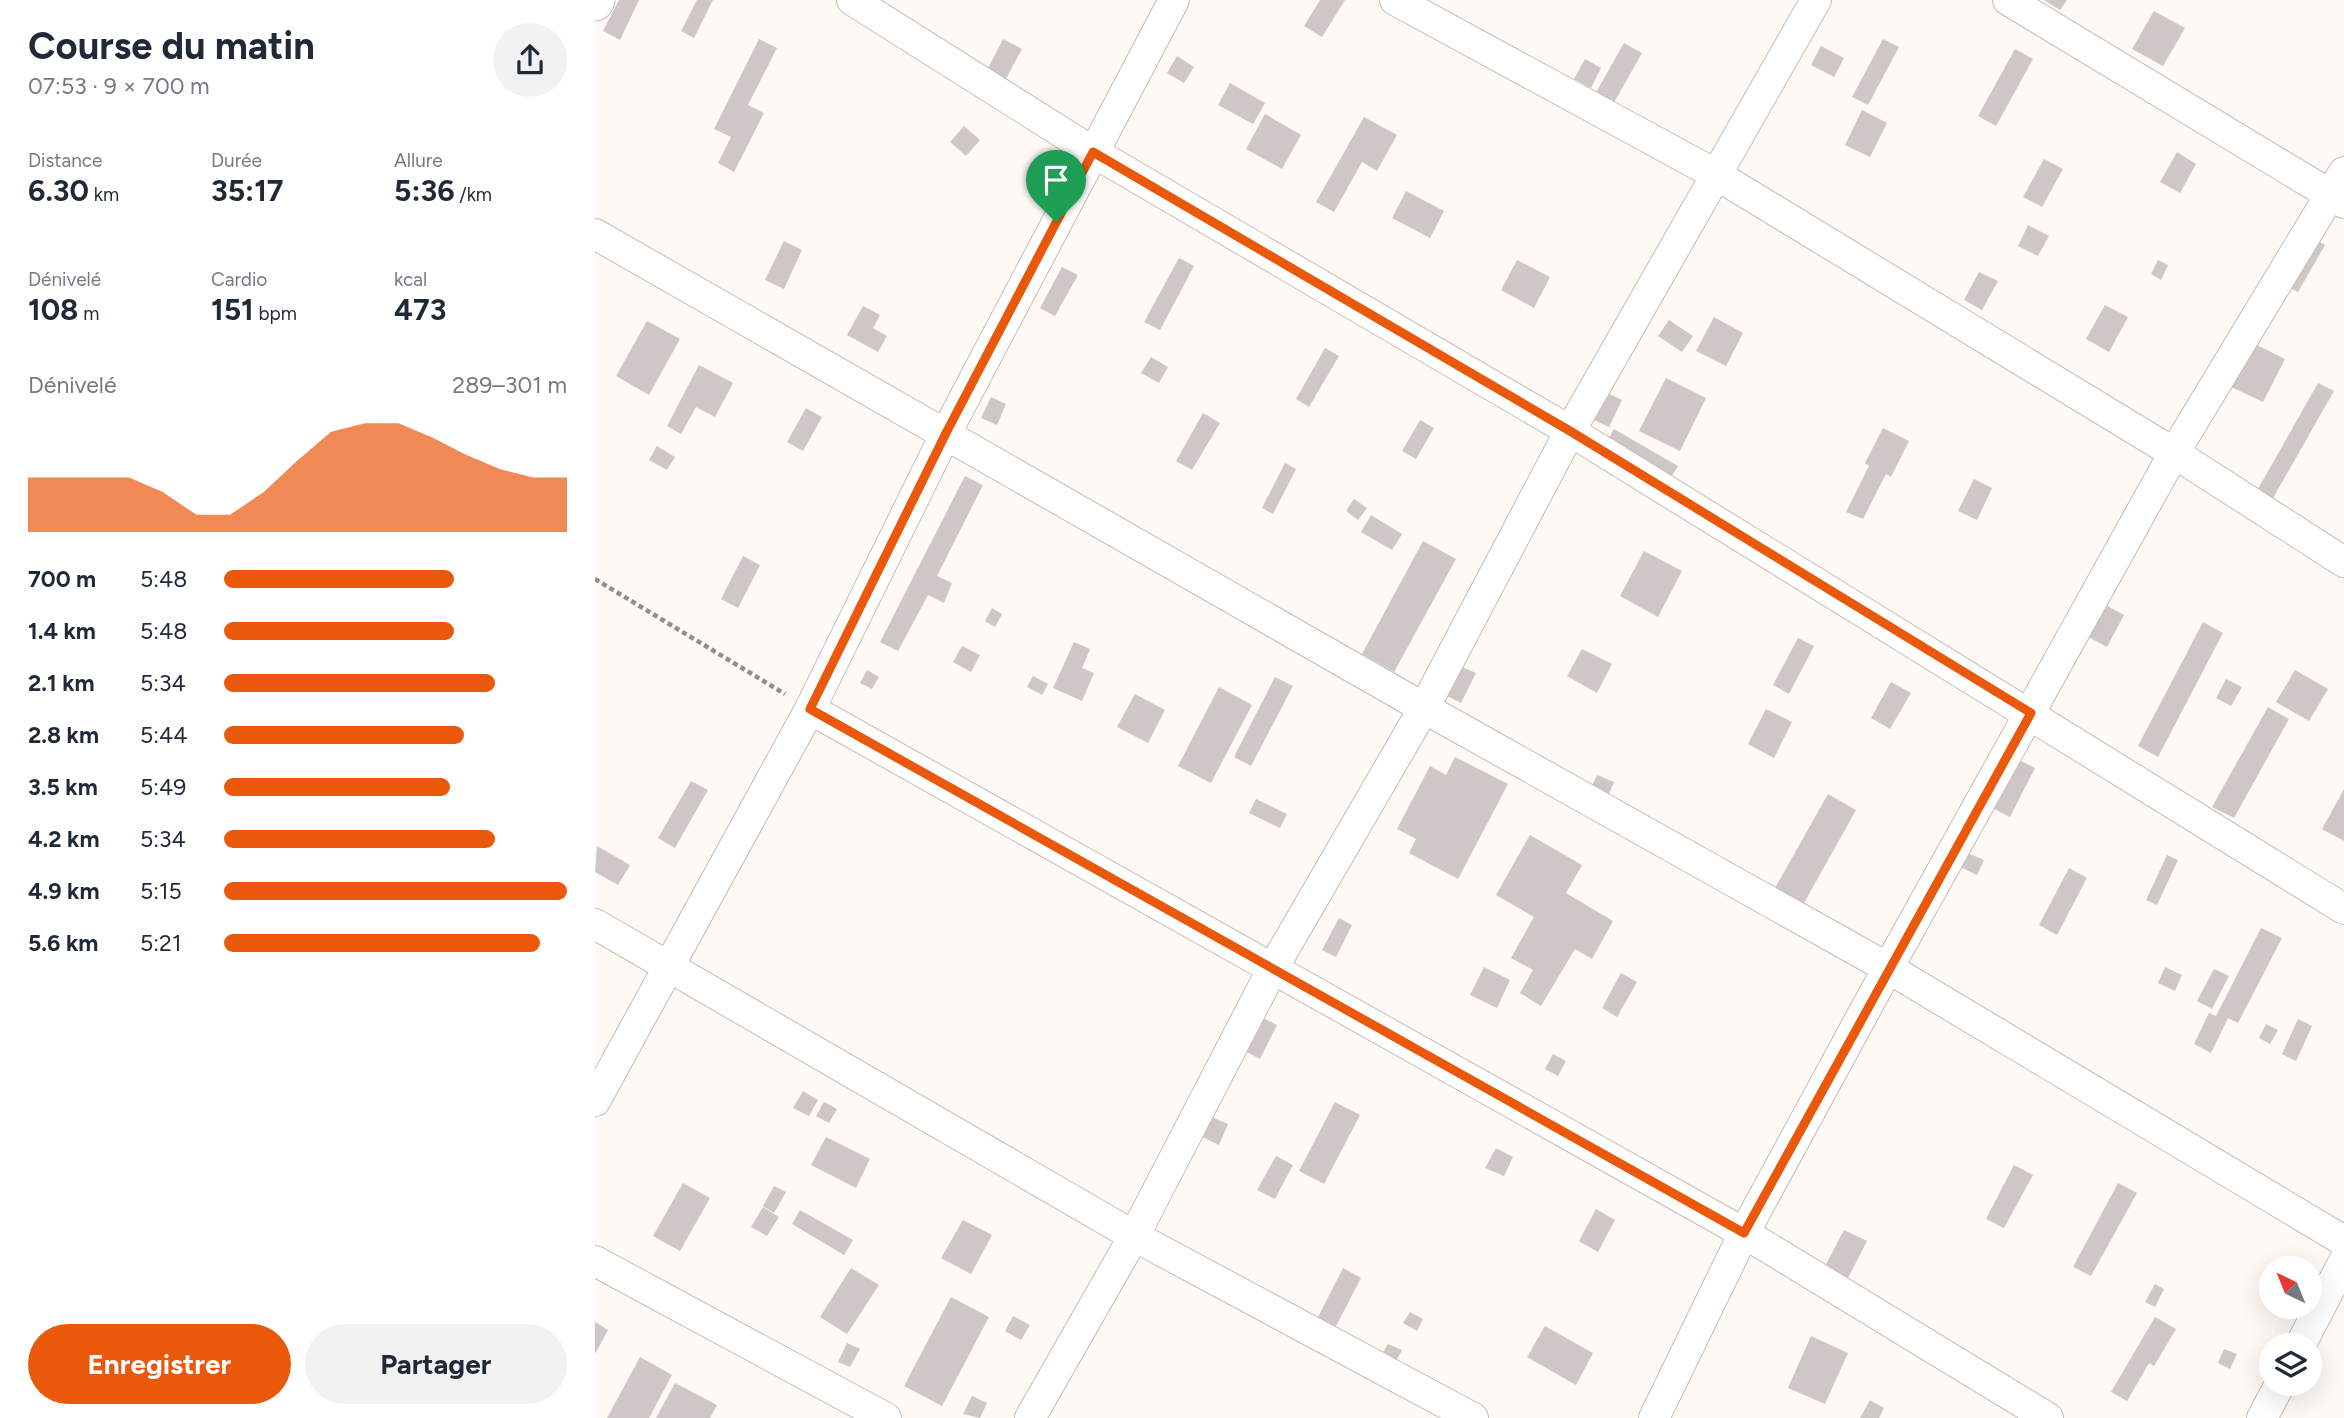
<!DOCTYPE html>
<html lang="fr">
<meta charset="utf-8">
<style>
:root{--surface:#fff;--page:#f2f2f3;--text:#1f2937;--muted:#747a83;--accent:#ea580c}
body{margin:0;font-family:Figtree,sans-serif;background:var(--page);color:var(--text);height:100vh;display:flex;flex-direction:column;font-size:26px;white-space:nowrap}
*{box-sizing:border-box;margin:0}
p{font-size:23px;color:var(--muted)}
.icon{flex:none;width:38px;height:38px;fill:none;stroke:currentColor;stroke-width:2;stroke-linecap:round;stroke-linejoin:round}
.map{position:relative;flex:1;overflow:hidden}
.drawer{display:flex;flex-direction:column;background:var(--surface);width:595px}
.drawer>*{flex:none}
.needle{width:46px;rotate:317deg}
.buttons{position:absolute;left:1664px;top:1256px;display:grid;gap:14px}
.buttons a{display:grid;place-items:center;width:63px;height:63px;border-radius:50%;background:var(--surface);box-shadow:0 7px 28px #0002;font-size:35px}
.pin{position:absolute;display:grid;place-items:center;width:60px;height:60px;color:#fff;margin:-72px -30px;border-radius:50% 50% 50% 0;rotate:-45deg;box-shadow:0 0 7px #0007}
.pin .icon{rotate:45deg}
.round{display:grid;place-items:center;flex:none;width:74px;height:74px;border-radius:37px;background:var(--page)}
.summary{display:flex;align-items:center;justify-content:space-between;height:119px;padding:0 28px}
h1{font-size:38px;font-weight:700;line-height:52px}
.metrics{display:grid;grid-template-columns:repeat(3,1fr);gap:10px;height:119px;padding:7px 28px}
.metrics div{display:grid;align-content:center}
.metrics b{font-size:30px;font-weight:700}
.metrics small{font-size:19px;font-weight:400}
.metrics p{font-size:19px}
.chart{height:196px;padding:14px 28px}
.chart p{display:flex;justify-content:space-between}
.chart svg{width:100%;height:126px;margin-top:7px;fill:var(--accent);opacity:.7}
.button{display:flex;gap:14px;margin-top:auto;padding:14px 28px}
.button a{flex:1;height:80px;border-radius:42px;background:var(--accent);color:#fff;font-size:28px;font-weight:700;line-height:80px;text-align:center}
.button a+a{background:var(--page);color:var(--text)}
ul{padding:0 28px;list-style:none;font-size:23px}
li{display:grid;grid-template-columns:112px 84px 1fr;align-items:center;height:52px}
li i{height:18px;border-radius:9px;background:var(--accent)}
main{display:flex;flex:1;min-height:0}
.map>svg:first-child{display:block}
</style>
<main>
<section class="drawer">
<div class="summary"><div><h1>Course du matin</h1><p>07:53 · 9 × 700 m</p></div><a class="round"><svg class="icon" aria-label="share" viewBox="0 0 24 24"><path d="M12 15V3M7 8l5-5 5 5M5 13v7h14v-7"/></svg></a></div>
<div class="metrics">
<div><p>Distance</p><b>6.30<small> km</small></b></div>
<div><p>Durée</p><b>35:17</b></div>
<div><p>Allure</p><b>5:36<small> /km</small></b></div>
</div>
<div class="metrics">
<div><p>Dénivelé</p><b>108<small> m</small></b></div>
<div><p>Cardio</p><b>151<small> bpm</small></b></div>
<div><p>kcal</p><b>473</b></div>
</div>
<div class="chart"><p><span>Dénivelé</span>289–301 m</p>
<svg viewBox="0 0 160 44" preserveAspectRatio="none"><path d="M0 44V25L10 25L20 25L30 25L40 30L50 38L60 38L70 30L80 19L90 9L100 6L110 6L120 11L130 17L140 22L150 25L160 25V44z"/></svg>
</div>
<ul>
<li><b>700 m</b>5:48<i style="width:67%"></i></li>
<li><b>1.4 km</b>5:48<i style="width:67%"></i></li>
<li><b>2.1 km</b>5:34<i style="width:79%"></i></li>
<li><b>2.8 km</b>5:44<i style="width:70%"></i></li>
<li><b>3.5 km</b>5:49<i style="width:66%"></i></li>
<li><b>4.2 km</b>5:34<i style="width:79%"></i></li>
<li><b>4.9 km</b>5:15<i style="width:100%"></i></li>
<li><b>5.6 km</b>5:21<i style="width:92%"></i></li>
</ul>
<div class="button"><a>Enregistrer</a><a>Partager</a></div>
</section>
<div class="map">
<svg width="1749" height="1418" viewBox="0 0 1749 1418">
<rect width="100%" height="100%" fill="#fef9f4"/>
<path fill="#cfc7c6" d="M24,0H44L25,40L8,31Z
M102,0H118L99,38L86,31Z
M725,0H750L727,37L709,26Z
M1449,0H1472L1465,10Z
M1559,11L1590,28L1568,66L1537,49Z
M164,39L182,48L153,105L169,113L139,172L123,163L136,137L119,129Z
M408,39L427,49L407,86L389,76Z
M1288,39L1304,47L1273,105L1257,97Z
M1029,43L1047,53L1017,106L999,96Z
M1226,46L1249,58L1239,77L1216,65Z
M1420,49L1438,59L1401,126L1383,116Z
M582,56L599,67L589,83L572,73Z
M990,59L1006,68L996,88L979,79Z
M635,83L670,103L658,124L623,105Z
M1267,110L1292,123L1275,157L1250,145Z
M670,114L706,135L687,169L651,149Z
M769,117L802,135L782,171L767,162L739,212L721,202Z
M369,126L385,140L371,156L355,142Z
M1582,152L1601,164L1585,193L1565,182Z
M1449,159L1468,169L1447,207L1428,197Z
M811,191L849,211L835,238L797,218Z
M1433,225L1454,236L1443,256L1423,246Z
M1713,235L1730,245L1703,292L1686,283Z
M189,241L207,250L189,289L170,280Z
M584,258L599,266L565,330L549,322Z
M922,260L955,277L939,308L906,290Z
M1563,260L1573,265L1566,280L1556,274Z
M467,267L483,275L460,316L445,308Z
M1384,272L1403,281L1387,310L1369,300Z
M1510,305L1533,317L1514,352L1491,339Z
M268,306L285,315L278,328L292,336L283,352L252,335Z
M1119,317L1148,333L1131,366L1101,351Z
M1074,320L1098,336L1087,352L1063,336Z
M52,321L85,339L54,395L21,376Z
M1654,341L1690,359L1668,402L1632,385Z
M730,348L744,356L714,407L701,399Z
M556,357L573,367L564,383L546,373Z
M104,365L138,383L120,417L101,407L86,434L72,426Z
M1071,378L1111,398L1085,451L1044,431Z
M1723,383L1739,391L1678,498L1663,489Z
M1010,392L1027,400L1014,427L997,419Z
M396,397L411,404L402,425L386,418Z
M211,408L227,417L208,451L192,442Z
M608,413L625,423L597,470L581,461Z
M825,420L839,428L821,459L807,451Z
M1288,428L1314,441L1296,477L1291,474L1268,519L1251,512L1274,466L1270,463Z
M1019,429L1083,466L1070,487L1007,450Z
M62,446L80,457L72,470L54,460Z
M690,463L701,469L678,514L667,508Z
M370,476L388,485L342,576L357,583L349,603L333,595L303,651L285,642Z
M1379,479L1397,488L1382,520L1363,511Z
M759,499L772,508L763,520L751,511Z
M776,515L807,534L797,550L766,532Z
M828,541L861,559L799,672L767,654Z
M1049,551L1087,571L1063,617L1025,596Z
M148,556L165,565L143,608L126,599Z
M1507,603L1529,615L1512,647L1490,635Z
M397,608L407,614L400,627L390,621Z
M1608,622L1628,633L1563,757L1543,746Z
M1203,638L1219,646L1194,694L1178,685Z
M479,642L495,649L487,668L499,673L487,701L458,688Z
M367,646L385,655L376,672L358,662Z
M987,649L1017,664L1002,693L972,676Z
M862,665L881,673L866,703L848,694Z
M272,670L284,677L277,689L265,683Z
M1700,670L1733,689L1714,721L1681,702Z
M438,676L453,684L447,695L432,687Z
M680,677L698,686L656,766L639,757Z
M1631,679L1647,687L1636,706L1621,698Z
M1296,682L1316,693L1295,729L1276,718Z
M624,687L657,705L616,783L583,766Z
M540,694L570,710L553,743L522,727Z
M1673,707L1694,719L1639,818L1617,807Z
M1171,709L1197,722L1179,758L1153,744Z
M860,757L913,784L863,879L814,853L821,839L802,829L835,766L851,775Z
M1422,759L1440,768L1415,817L1397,808Z
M1002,775L1019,782L1013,796L996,788Z
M96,781L113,790L80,848L63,838Z
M1749,789V841L1727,829Z
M1233,794L1261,810L1209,903L1180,888Z
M661,799L692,814L685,828L654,813Z
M935,835L987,865L971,893L1018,921L997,959L980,949L946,1006L925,993L938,970L916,958L939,917L901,895Z
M2,846L35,865L23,885L0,872Z
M1370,852L1389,860L1382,875L1363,866Z
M1572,855L1583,860L1562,905L1551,900Z
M1474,868L1492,878L1462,935L1444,925Z
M744,918L757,925L741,957L727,950Z
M1666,928L1687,938L1643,1023L1633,1018L1616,1053L1599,1044L1614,1013L1621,1016Z
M889,967L915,980L902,1008L875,995Z
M1570,967L1587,975L1580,991L1563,983Z
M1619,969L1634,976L1617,1009L1602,1001Z
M1026,973L1042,982L1022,1017L1007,1008Z
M666,1017L682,1025L665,1059L650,1051Z
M1703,1019L1717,1026L1701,1061L1687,1054Z
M1671,1024L1683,1030L1675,1044L1664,1038Z
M958,1054L971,1061L963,1076L950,1069Z
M208,1091L223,1100L214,1116L198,1108Z
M229,1102L242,1109L234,1123L221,1116Z
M740,1102L765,1115L729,1184L704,1171Z
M612,1115L633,1124L624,1145L603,1135Z
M231,1137L275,1159L261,1188L216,1165Z
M901,1148L918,1157L909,1176L890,1168Z
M681,1156L698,1165L680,1199L662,1190Z
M1419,1165L1438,1175L1409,1228L1391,1219Z
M88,1183L115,1198L85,1251L58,1236Z
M1523,1183L1542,1193L1496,1276L1478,1267Z
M179,1186L191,1192L179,1213L168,1206Z
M168,1207L184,1217L172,1236L156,1227Z
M1001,1209L1020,1220L1003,1252L984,1241Z
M205,1210L258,1240L249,1255L197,1224Z
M368,1220L397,1235L376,1274L346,1258Z
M1249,1230L1272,1241L1251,1282L1228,1270Z
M256,1268L284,1285L252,1334L225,1317Z
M748,1268L766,1278L739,1330L721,1321Z
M1560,1284L1569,1289L1560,1307L1550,1302Z
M356,1297L394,1317L347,1406L309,1386Z
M815,1312L828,1319L822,1331L808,1323Z
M418,1316L435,1325L426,1340L410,1331Z
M1560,1317L1581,1329L1559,1366L1554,1363L1532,1401L1516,1392Z
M0,1322L13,1330L0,1354Z
M950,1326L998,1353L981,1385L932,1357Z
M1216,1336L1253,1353L1230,1404L1193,1388Z
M252,1343L265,1349L255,1367L243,1362Z
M793,1344L807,1350L801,1361L787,1354Z
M1629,1349L1642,1354L1635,1369L1623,1363Z
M45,1357L77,1375L54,1418H12Z
M80,1383L122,1405L115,1418H61Z
M377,1396L392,1403L385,1418L368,1414Z
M1275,1400L1289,1408L1284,1418H1265Z"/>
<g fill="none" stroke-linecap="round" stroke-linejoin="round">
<defs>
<path id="minor" d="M257,0L498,152L975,431L1749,909
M800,0L1120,174L1579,453L1749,562
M1413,0L1749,203
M0,234L829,708L1293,968L1749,1241
M215,709L1149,1233L1453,1418
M0,924L539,1236L878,1418
M0,1101L215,709L351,433L579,0
M0,1261L291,1418
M1705,1346L1749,1261
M435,1418L539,1236L678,968L829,708L975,431L1221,0
M1059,1418L1149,1233L1293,968L1579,453L1749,172
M1667,1418L1685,1384"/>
<path id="tertiary" d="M0,2L1,0"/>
</defs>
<use href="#minor" stroke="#c3beba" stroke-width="32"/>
<use href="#tertiary" stroke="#c3beba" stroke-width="39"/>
<path stroke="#928e8b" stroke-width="4.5" stroke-dasharray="5 3.5" stroke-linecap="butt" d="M0,579L190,694"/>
<use href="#minor" stroke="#fff" stroke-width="30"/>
<use href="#tertiary" stroke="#fff" stroke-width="37"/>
</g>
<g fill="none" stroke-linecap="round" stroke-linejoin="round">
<defs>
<path id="route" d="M498,152L975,431L1436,713L1149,1233L215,709L351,433Z"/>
</defs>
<use href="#route" stroke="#fff" stroke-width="14"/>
<use href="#route" stroke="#ea580c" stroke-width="9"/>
</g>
</svg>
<div class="buttons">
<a><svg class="needle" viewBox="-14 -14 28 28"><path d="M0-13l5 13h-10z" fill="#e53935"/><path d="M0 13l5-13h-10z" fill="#747a83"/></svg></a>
<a><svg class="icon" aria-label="layers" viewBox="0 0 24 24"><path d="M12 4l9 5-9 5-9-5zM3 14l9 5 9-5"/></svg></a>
</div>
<div class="pin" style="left:461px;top:222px;background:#1e9e55"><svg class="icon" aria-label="arrive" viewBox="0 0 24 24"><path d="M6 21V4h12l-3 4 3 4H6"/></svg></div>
</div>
</main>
